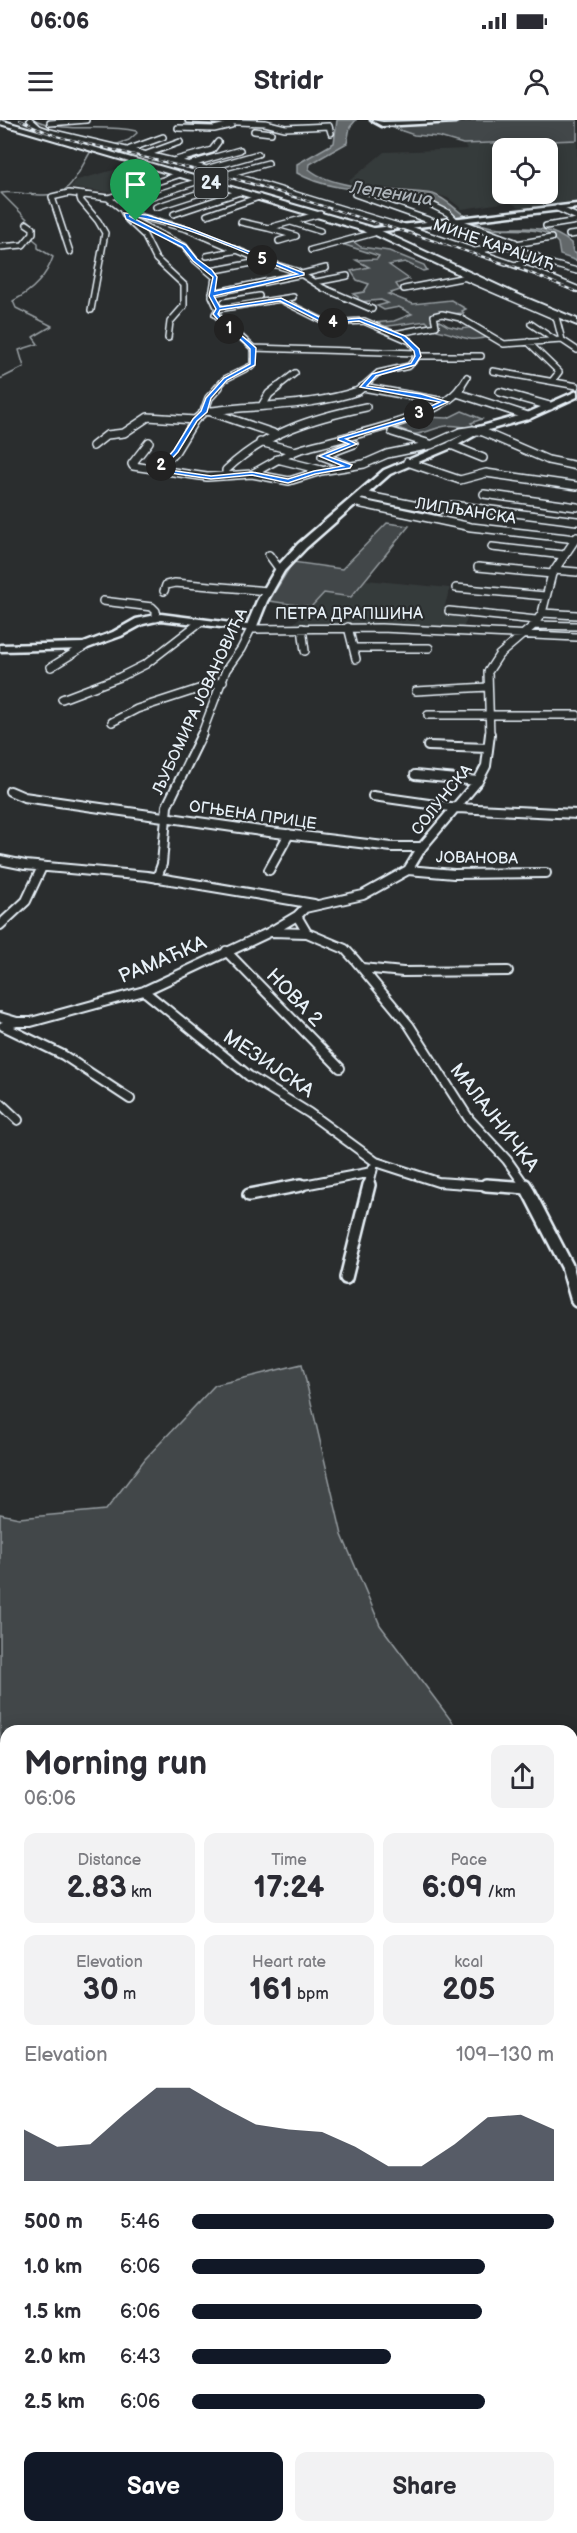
<!DOCTYPE html>
<meta charset="utf-8">
<style>
:root{--surface:#fff;--page:#f2f2f3;--text:#2b2b33;--muted:#7c7c81;--accent:#111827}
body{margin:0;font-family:"Balsamiq Sans",sans-serif;background:var(--page);color:var(--text);height:100vh;display:flex;flex-direction:column;font-size:22px;white-space:nowrap}
*{box-sizing:border-box;margin:0}
p{font-size:20px;color:var(--muted)}
.icon{flex:none;width:33px;height:33px;fill:none;stroke:currentColor;stroke-width:2;stroke-linecap:round;stroke-linejoin:round}
.map{position:relative;flex:1;overflow:hidden}
.drawer{position:absolute;left:0px;top:1605px;width:578px;height:808px;display:flex;flex-direction:column;background:var(--surface);border-radius:18px 18px 0 0;box-shadow:0 3px 15px #0003}
.drawer>*{flex:none}
.tools{position:absolute;left:492px;top:18px;display:grid;gap:12px}
.tools a{display:grid;place-items:center;width:66px;height:66px;border-radius:12px;background:var(--surface);box-shadow:0 3px 15px #0003;font-size:30px}
.pin{position:absolute;display:grid;place-items:center;width:51px;height:51px;color:#fff;margin:-62px -26px;border-radius:50% 50% 50% 0;rotate:-45deg;box-shadow:0 0 6px #0007}
.pin .icon{rotate:45deg}
.km{position:absolute;width:30px;height:30px;margin:-15px;border-radius:50%;background:#222;color:#fff;font-size:16px;line-height:30px;text-align:center}
.round{display:grid;place-items:center;flex:none;width:63px;height:63px;border-radius:12px;background:var(--page)}
.overview{display:flex;align-items:center;justify-content:space-between;height:102px;padding:0 24px}
h1{font-size:33px;font-weight:700;line-height:45px}
.stats{display:grid;grid-template-columns:repeat(3,1fr);gap:9px;height:102px;padding:6px 24px}
.stats div{display:grid;align-content:center;border-radius:12px;background:var(--page);text-align:center}
.stats b{font-size:30px;font-weight:700}
.stats small{font-size:16px;font-weight:400}
.stats p{font-size:16px}
.chart{height:168px;padding:12px 24px}
.chart p{display:flex;justify-content:space-between}
.chart svg{width:100%;height:108px;margin-top:6px;fill:var(--accent);opacity:.7}
.cta{display:flex;gap:12px;margin-top:auto;padding:12px 24px}
.cta a{flex:1;height:69px;border-radius:12px;background:var(--accent);color:#fff;font-size:24px;font-weight:700;line-height:69px;text-align:center}
.cta a+a{background:var(--page);color:var(--text)}
ul{padding:0 24px;list-style:none;font-size:20px}
li{display:grid;grid-template-columns:96px 72px 1fr;align-items:center;height:45px}
li i{height:15px;border-radius:8px;background:var(--accent)}
.status{display:flex;justify-content:space-between;align-items:center;height:42px;padding:0 30px;background:var(--surface);direction:ltr}
.status svg{height:16px;fill:currentColor}
header{display:flex;justify-content:space-between;align-items:center;height:78px;padding:0 24px;background:var(--surface);font-size:27px;font-weight:700}
.map>svg:first-child{display:block}
</style>
<div class="status"><b>06:06</b><svg viewBox="0 0 49 12"><path d="M0 12V9h3v3zM5 12V6h3v6zM10 12V3h3v9zM15 12V0h3v12zM26 1h20v11H26zM47 4h2v5h-2z"/></svg></div>
<header><svg class="icon" aria-label="menu" viewBox="0 0 24 24"><path d="M4 6h16M4 12h16M4 18h16"/></svg>Stridr<svg class="icon" aria-label="person" viewBox="0 0 24 24"><circle cx="12" cy="8" r="4"/><path d="M4 21q1-7 8-7t8 7"/></svg></header>
<div class="map">
<svg width="577" height="2413" viewBox="0 0 577 2413">
<rect width="100%" height="100%" fill="#2a2d2e"/>
<filter id="ink" filterUnits="userSpaceOnUse"><feTurbulence type="fractalNoise" baseFrequency=".0167" numOctaves="2"/><feDisplacementMap in="SourceGraphic" scale="12" xChannelSelector="R" yChannelSelector="G"/><feConvolveMatrix kernelMatrix="1 2 1 2 8 2 1 2 1" color-interpolation-filters="sRGB"/></filter>
<g filter="url(#ink)">
<path fill="#363a3b" fill-rule="evenodd" d="M577,20V85L525,90L509,82L462,89L448,78L433,73L360,65L350,63L349,61L384,32L468,29L463,24ZM502,28H548V74H502Z
M144,46L172,55L115,73L70,68L77,60L121,48Z
M366,460L450,468L443,492L469,495L462,510L415,506L290,507L324,473L351,477Z"/>
<path fill="#424648" stroke="#959ca0" stroke-width="1.5" d="M476,0H577V20L463,24L439,17L414,15L388,6Z
M351,120L361,127L389,131L424,145L427,150L423,151L405,142L389,145L409,159L396,164L400,170L388,174L413,184L451,180L466,189L462,191L464,193L432,195L434,205L431,206L426,201L381,207L374,203L394,201L412,194L399,187L384,190L377,186L388,183L381,180L358,182V177L353,174L364,172L369,164L357,160L351,151L369,147L356,140L377,139L379,136L339,123Z
M436,199L448,206L461,209L474,207L490,217C464,223 462,215 437,210Z
M462,291L482,299L471,303L476,307C465,309 457,304 446,306C432,308 418,318 403,313L406,311L390,305L423,297L448,298Z
M387,403L409,406L351,477L324,473L311,487L269,481L293,442L342,449Z
M302,1244L342,1415L380,1505L459,1611H6V2126L0,2138V1394L19,1398L106,1390L145,1339L215,1265Z
M183,2408H485L481,2413H184Z"/>
<path fill="#63686b" stroke="#989fa3" stroke-width="1.5" d="M337,0H356L350,7L347,23L310,44L309,49C335,71 399,69 433,74C451,80 461,98 480,104C513,115 538,97 571,123L573,132L577,134V141L560,135L558,123C555,120 551,116 548,114C530,106 499,112 479,108C458,104 446,85 427,79C384,66 337,76 297,53V44L334,23Z"/>
<g fill="none" stroke-linecap="round" stroke-linejoin="round">
<path stroke="#989fa3" stroke-width="1.5" d="M35,0C68,14 102,3 136,11L137,13L129,20L115,25
M0,259L24,247L19,230L38,224L33,217L52,206L16,188L13,181C32,171 46,158 53,137L38,128V123L33,119L36,108L1,73C20,70 52,82 67,68C77,59 84,42 91,31"/>
<defs>
<path id="street-far4" d="M30,0L39,8L50,12L228,54L398,106
M188,0L265,3L285,8L329,6L331,13
M50,3L86,0
M178,8L214,9L231,5
M254,11L271,13
M130,29L163,17
M147,34L180,22
M176,40L212,30L218,22
M191,44L240,30
M209,48L258,34
M231,53L268,43
M355,74L434,102
M84,75L80,78L81,81L98,101L105,113L91,190
M108,78L122,89L128,100L144,115L156,139L184,165V186L170,202L168,218
M131,83L202,60
M432,85L448,93L455,100L515,122
M156,87L221,66
M557,88L577,97
M131,94L187,109L263,141L296,151L323,168L372,189
M174,94L240,72
M207,95L259,77
M128,98L184,126L195,140L215,157L212,176L218,189L215,194L253,228V245L225,259L217,268
M241,102L268,108
M291,102L320,111
M402,106L538,153L577,169
M546,106L577,101
M569,115L577,114
M279,121L296,116L268,108L320,94
M506,125L538,137L515,145
M0,127L23,125L33,113V108L27,104
M311,130L374,113
M475,131L551,118
M70,132L52,77L69,73L108,78L181,54
M207,136L238,130
M534,139L577,151
M211,151L263,141
M302,154L326,148
M466,158L556,197
M316,162L347,156
M404,169L472,156
M212,173L303,154
M281,180L327,203L364,201L410,221L417,230L418,236
M224,182L259,176
M218,189L293,177
M555,193L562,220L577,230
M531,204L555,220
M394,214L436,206L434,196L442,194L460,198L504,224L562,220
M528,222L559,252L552,261
M253,228L418,233
M418,236H481
M493,251L577,266
M363,267L371,268
M276,268L295,253
M361,268L378,253L409,246L418,236
M460,268L467,257"/>
<path id="street-far3" d="M363,267L445,282
M500,272L550,286
M457,273L528,296
M262,286L269,274L278,267
M204,292C255,284 308,288 358,271L363,267
M211,292L273,313
M392,312L430,324
M149,322L132,344L133,346L207,357L252,354L289,361L321,351L364,344L387,334L431,325L460,312L473,310L483,312L548,340L577,346
M260,322L295,331
M451,325L483,338
M93,326L107,315L124,313L148,297L195,300
M277,339L321,350
M407,342L460,360L486,353L577,366
M347,345L322,336L354,324
M158,350L176,331L195,300L204,292L209,278L219,267
M252,354C267,346 282,336 298,330C335,318 440,300 461,267
M226,356V350C266,312 313,298 366,287
M484,374L577,387
M363,375L438,390L452,385L577,401
M353,382L471,407L576,419
M492,427L564,435
M269,435L280,450
M478,447L552,454
M554,450L577,452
M456,468L545,476
M164,471L166,465L175,463L268,471
M103,481L152,487L156,491V498
M449,491L536,500
M542,493L577,495
M534,505L577,506
M348,507L356,539
M302,508L305,531
M354,528H429
M51,547L85,526
M416,571L488,567
M62,579L120,557L146,544L199,503
M428,595H577
M112,602L137,589L223,561
M201,616L226,550L241,529L251,509L381,508L577,517
M490,616L488,552L499,535L534,505L542,493L552,454L577,417"/>
<path id="street-far2" d="M428,626L488,628
M415,655L478,661
M10,671L24,677L261,711L392,727H422
M373,676L457,688L577,694
M0,740L25,745L147,756L314,784
M269,750L289,714
M408,750L454,754L546,753
M157,758L162,744L167,686L202,614
M297,796L307,813L345,829L355,840L409,905L469,999L507,1040L526,1067
M0,805L26,781L42,747
M271,812L307,813
M226,831L340,948
M362,848L403,852L508,851
M144,871L249,956L309,993L376,1042L438,1062L509,1067
M0,897L17,902H31L144,871L270,812L297,796L305,788L363,775L408,750L422,727L478,661L486,646L490,614
M17,902L3,906L63,935L130,979
M0,983L18,1000
M293,1067L372,1052
M368,1067L373,1048"/>
<path id="street-far1" d="M486,1065L527,1068
M525,1065L567,1146L577,1181
M249,1075L301,1065
M346,1158L369,1065"/>
<path id="street" d="M0,2114L6,2115
M112,2413L114,2408"/>
<path id="secondary" d="M371,0L383,2L459,0L455,2L382,6Z
M577,84V88L367,113L363,111L367,109Z
M577,271V277L531,298L481,312L454,327L390,354L306,428L284,451L267,481L255,511L161,500L143,504L121,516L85,529L0,531V525L84,523L113,512L136,499L161,494L247,505L257,481L276,448L298,424L384,350L448,323L475,308L525,294Z"/>
<path id="primary" d="M0,0L377,109L512,172L577,199V205L506,176L371,113L0,4Z"/>
</defs>
<use href="#street-far4" stroke="#e8f1f8" stroke-width="8"/>
<use href="#street-far3" stroke="#e8f1f8" stroke-width="10"/>
<use href="#street-far2" stroke="#e8f1f8" stroke-width="12"/>
<use href="#street-far1" stroke="#e8f1f8" stroke-width="16"/>
<use href="#street" stroke="#e8f1f8" stroke-width="19"/>
<use href="#secondary" stroke="#e8f1f8" stroke-width="5"/>
<use href="#primary" stroke="#e8f1f8" stroke-width="4"/>
<use href="#street-far4" stroke="#2a2d2e" stroke-width="5"/>
<use href="#street-far3" stroke="#2a2d2e" stroke-width="7"/>
<use href="#street-far2" stroke="#2a2d2e" stroke-width="8"/>
<use href="#street-far1" stroke="#2a2d2e" stroke-width="11"/>
<use href="#street" stroke="#2a2d2e" stroke-width="14"/>
<use href="#secondary" fill="#2a2d2e" fill-rule="evenodd"/>
<use href="#primary" fill="#2a2d2e" fill-rule="evenodd"/>
<defs>
<path id="rail" d="M20,0L56,16L247,62L516,147L577,172"/>
</defs>
<use href="#rail" stroke="#e8f1f8" stroke-width="2"/>
<use href="#rail" stroke="#2a2d2e" stroke-width="1.5" stroke-dasharray="4.5" stroke-linecap="butt"/>
</g>
</g>
<path fill="#1a73e8" stroke="#fff" stroke-width="1.5" fill-rule="evenodd" d="M124,93L147,95L189,108L304,153V155L214,176L220,187L281,178L327,201L360,198L405,216L419,229L421,236L415,245L376,256L367,266L421,274L448,282L406,301L346,319L357,324L327,336L352,345L350,348L315,354L288,363L252,355L211,359L156,351L174,330L193,299L201,291L206,278L224,258L250,244V229C238,215 224,208 213,194L216,189L209,176L213,157L193,141L182,127L126,99ZM129,96C183,102 246,134 297,154L215,171L217,157L212,150L197,139L186,125ZM280,181L325,204L359,201L401,218L414,231L415,236L411,243L372,254L360,267L440,282L402,299L338,318V320L349,324L319,336L343,346L314,351L288,359L252,352L211,356L162,349L178,332L197,301L207,292L211,278L227,260L255,245L256,228C243,215 229,208 218,194L220,190Z"/>
<g text-anchor="middle" stroke-width="4.5" stroke-linejoin="round" paint-order="stroke">
<g font-size="16" fill="#e8f1f8" stroke="#2a2d2e">
<text transform="translate(494 124) rotate(19)" y="6">МИНЕ КАРАЏИЋ</text>
<text transform="translate(466 390) rotate(9)" y="6">ЛИПЉАНСКА</text>
<text x="349" y="499">ПЕТРА ДРАПШИНА</text>
<text transform="translate(199 581) rotate(-65)" y="6">ЉУБОМИРА ЈОВАНОВИЋА</text>
<text transform="translate(441 679) rotate(-51)" y="6">СОЛУНСКА</text>
<text transform="translate(253 694) rotate(8)" y="6">ОГЊЕНА ПРИЦЕ</text>
<text transform="translate(477 737) rotate(1)" y="6">ЈОВАНОВА</text>
</g>
<rect fill="#2a2d2e" stroke="#afb6bb" stroke-width="1.5" x="194.5" y="48" width="33" height="30" rx="4.5"/>
<g font-size="18" font-weight="bold" fill="#e8f1f8">
<text x="211" y="69">24</text>
</g>
<g font-size="18" font-style="italic" fill="#acb3b9" stroke="#2a2d2e">
<text transform="translate(392 73) rotate(9)" y="6">Лепеница</text>
</g>
<g font-size="20" fill="#e8f1f8" stroke="#2a2d2e">
<text transform="translate(162 839) rotate(-23)" y="7">РАМАЋКА</text>
<text transform="translate(295 877) rotate(46)" y="7">НОВА 2</text>
<text transform="translate(269 943) rotate(34)" y="7">МЕЗИЈСКА</text>
<text transform="translate(495 997) rotate(52)" y="7">МАЛАЈНИЧКА</text>
</g>
</g>
</svg>
<div class="tools">
<a><svg class="icon" aria-label="locate" viewBox="0 0 24 24"><circle cx="12" cy="12" r="6"/><path d="M12 2v4M12 18v4M2 12h4M18 12h4"/></svg></a>
</div>
<div class="pin" style="left:136px;top:101px;background:#1e9e55"><svg class="icon" aria-label="arrive" viewBox="0 0 24 24"><path d="M6 21V4h12l-3 4 3 4H6"/></svg></div>
<b class="km" style="left:229px;top:209px">1</b>
<b class="km" style="left:161px;top:346px">2</b>
<b class="km" style="left:419px;top:294px">3</b>
<b class="km" style="left:333px;top:203px">4</b>
<b class="km" style="left:262px;top:140px">5</b>
<section class="drawer">
<div class="overview"><div><h1>Morning run</h1><p>06:06</p></div><a class="round"><svg class="icon" aria-label="share" viewBox="0 0 24 24"><path d="M12 15V3M7 8l5-5 5 5M5 13v7h14v-7"/></svg></a></div>
<div class="stats">
<div><p>Distance</p><b>2.83<small> km</small></b></div>
<div><p>Time</p><b>17:24</b></div>
<div><p>Pace</p><b>6:09<small> /km</small></b></div>
</div>
<div class="stats">
<div><p>Elevation</p><b>30<small> m</small></b></div>
<div><p>Heart rate</p><b>161<small> bpm</small></b></div>
<div><p>kcal</p><b>205</b></div>
</div>
<div class="chart"><p><span>Elevation</span>109–130 m</p>
<svg viewBox="0 0 160 44" preserveAspectRatio="none"><path d="M0 44V23L10 30L20 29L30 17L40 6L50 6L60 14L70 21L80 23L90 24L100 30L110 38L120 38L130 29L140 18L150 17L160 23V44z"/></svg>
</div>
<ul>
<li><b>500 m</b>5:46<i style="width:100%"></i></li>
<li><b>1.0 km</b>6:06<i style="width:81%"></i></li>
<li><b>1.5 km</b>6:06<i style="width:80%"></i></li>
<li><b>2.0 km</b>6:43<i style="width:55%"></i></li>
<li><b>2.5 km</b>6:06<i style="width:81%"></i></li>
</ul>
<div class="cta"><a>Save</a><a>Share</a></div>
</section>
</div>
